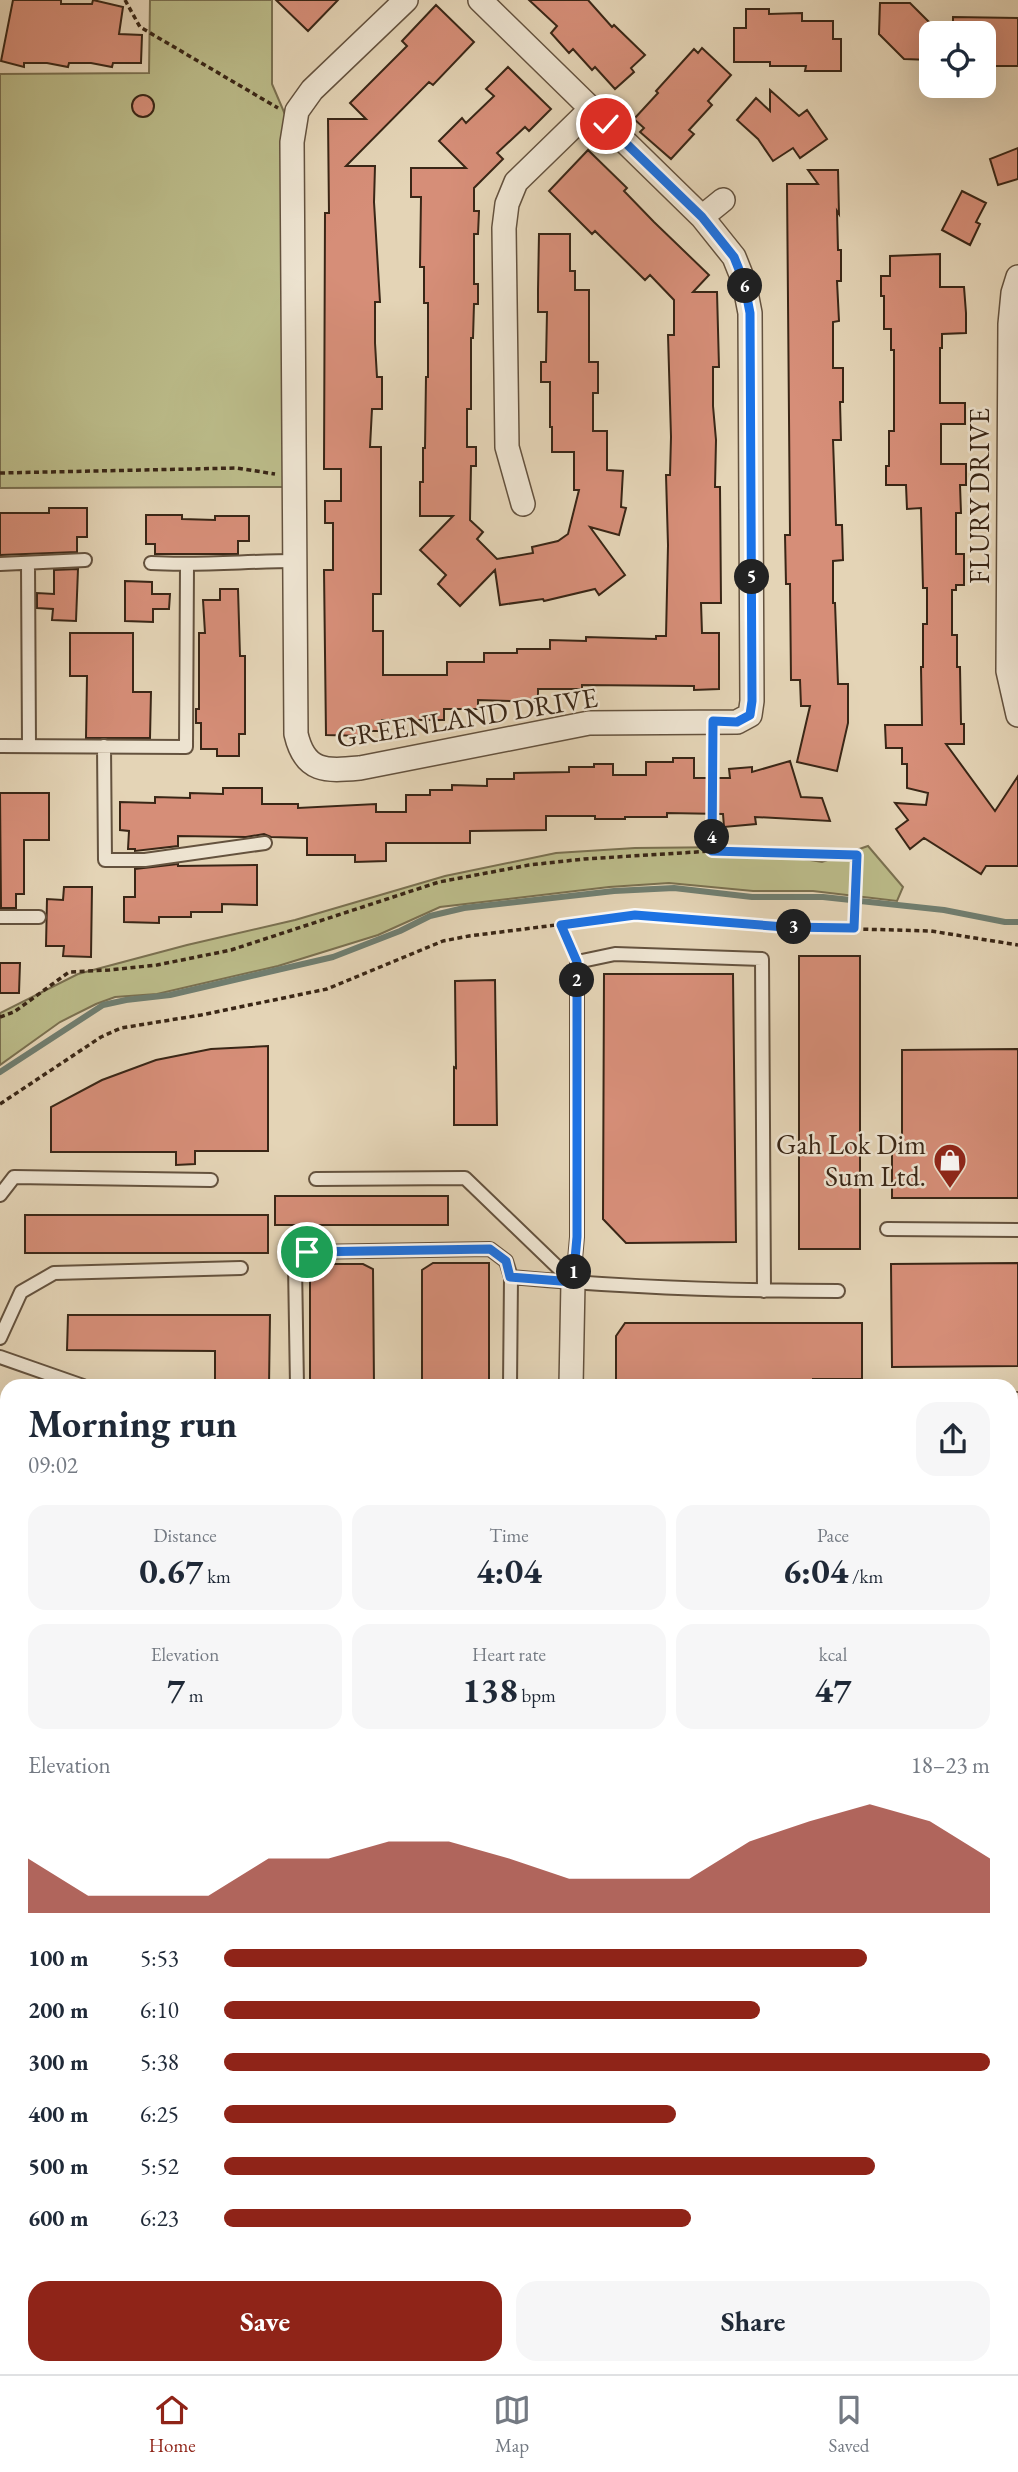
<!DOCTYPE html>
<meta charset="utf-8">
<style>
:root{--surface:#fff;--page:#f6f6f7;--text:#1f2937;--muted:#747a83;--line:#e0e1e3;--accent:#8f2418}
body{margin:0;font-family:"EB Garamond",serif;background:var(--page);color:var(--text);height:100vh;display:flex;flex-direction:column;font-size:26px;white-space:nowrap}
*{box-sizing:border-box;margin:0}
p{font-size:23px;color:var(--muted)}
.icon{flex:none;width:38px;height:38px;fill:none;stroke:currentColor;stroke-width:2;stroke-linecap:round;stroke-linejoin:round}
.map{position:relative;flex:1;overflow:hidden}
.side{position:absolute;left:0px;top:1379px;width:1018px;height:996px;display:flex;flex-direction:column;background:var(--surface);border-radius:21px 21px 0 0;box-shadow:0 7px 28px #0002}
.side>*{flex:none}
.controls{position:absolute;left:919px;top:21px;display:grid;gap:14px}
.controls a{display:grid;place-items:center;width:77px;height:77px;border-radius:14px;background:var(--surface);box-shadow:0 7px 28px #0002;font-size:35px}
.pin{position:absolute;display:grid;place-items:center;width:60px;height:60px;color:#fff;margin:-30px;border:4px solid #fff;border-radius:50%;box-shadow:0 2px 7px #0007}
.km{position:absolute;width:35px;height:35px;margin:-18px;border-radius:50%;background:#222;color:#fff;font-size:19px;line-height:35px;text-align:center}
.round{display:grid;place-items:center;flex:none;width:74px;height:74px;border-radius:21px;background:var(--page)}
.head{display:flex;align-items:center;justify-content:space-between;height:119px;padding:0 28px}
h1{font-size:38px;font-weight:700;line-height:52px}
.stats{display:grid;grid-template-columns:repeat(3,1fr);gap:10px;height:119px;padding:7px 28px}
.stats div{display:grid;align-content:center;border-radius:18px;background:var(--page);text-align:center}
.stats b{font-size:35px;font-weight:700}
.stats small{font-size:19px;font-weight:400}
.stats p{font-size:19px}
.chart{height:196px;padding:14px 28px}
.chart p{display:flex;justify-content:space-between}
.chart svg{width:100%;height:126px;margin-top:7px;fill:var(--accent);opacity:.7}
.cta{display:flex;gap:14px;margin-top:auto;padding:14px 28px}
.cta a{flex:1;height:80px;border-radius:21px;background:var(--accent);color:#fff;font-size:28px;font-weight:700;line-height:80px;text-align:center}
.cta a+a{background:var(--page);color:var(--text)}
ul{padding:0 28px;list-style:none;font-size:23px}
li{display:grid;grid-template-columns:112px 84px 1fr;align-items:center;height:52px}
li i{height:18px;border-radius:9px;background:var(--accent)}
.dock{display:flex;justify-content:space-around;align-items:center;height:98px;border-top:2px solid var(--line);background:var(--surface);font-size:19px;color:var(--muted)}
.dock a{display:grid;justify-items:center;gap:4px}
.dock .selected{color:var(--accent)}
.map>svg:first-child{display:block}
</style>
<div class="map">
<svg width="1018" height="2374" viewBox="0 0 1018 2374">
<rect width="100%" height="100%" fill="#e4d4b6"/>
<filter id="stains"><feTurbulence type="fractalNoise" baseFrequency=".00286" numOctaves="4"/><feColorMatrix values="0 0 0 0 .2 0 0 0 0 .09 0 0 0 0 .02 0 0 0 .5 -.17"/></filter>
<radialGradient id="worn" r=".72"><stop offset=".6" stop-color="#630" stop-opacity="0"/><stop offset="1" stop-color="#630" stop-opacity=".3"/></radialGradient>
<path fill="#bbbb89" stroke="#7a7050" stroke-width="2" d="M150,0H272V84L287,119L288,487L0,488V74L149,73Z
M868,846L903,887L897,901L813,891H753L669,883L609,887L440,907L378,935L278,966L157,994L115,997L96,1004L60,1022L0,1065V1013L78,974L187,945L295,920L445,876L556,853L635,848L733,847L822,862Z"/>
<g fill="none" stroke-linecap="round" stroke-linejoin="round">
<path stroke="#707e70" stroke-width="6" d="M0,1072L103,1005L126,1000L170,995L333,957L400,931L430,916L464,908L614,891L674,888L752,897H823L944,910L1005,922H1018"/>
</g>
<path fill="#d68e78" stroke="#392616" stroke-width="2" d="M13,0H61V4H92L93,0L123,7L119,34L142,35L141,63H113L112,67L91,63H69L68,67L47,63H24V67L1,61Z
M276,0H338L308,31Z
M529,0H588L612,27L614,25L645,55L631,68L634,72L615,89L595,67L592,70L573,49L569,53L551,33L557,26Z
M880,3H910L931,24V60L904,59L879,34Z
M436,5L474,42L433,85L429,82L346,166H375L374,202L380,302H375V343L377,377H382V409H372L370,447H381V594H373V631H383V675H447V662H484V653H517V649H550V640L586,641V637L656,639V636H666L668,545L666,475H670L671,437L668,335H674V300L650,275L645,280L595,231L592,234L549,191L588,150L627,188L624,191L654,222L709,275L693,292H717L719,367H713V406L716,440L715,487H720L721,603H701L702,633H719V689L694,690V686L582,685V689H538V702L478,700V709H444V720H382V731H364V736L326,735L324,570H333V523H325V501H341V469H324L325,213H329L328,119H366L350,103L407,46L402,41Z
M746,9H769V14L802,13V21H833V39H841V71H805L806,66H770V62H734V28H746Z
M953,17L1018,18V66H984V33H953Z
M702,48L731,75L708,101L712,105L689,130L694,134L671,159L640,132L644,128L634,119L658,93L656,91L694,49L698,53Z
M508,67L551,109L529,131L525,127L497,153L503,159L474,188V211H479L478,234H474V284H478V304H474L473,338H471V409H467V447H476V466H471L470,520L483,532L477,539L497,559L533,553L532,547L558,541L568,534L579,490H574V452H552V427H550V382H541V362H546L547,312H538V290L539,234H570V271H575V290H589V362H598V393H593V431H607V470L623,471L621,507L626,508L619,535L590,527L625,575L599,595L595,589L544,601L543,599L500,605L495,570L460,606L438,584L446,575L420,550L453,516H420V482H423V448H425L426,377H428V303H424V267H420L421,197H411V168H466L439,141L462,118L466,123L494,96L486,89Z
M770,90L799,116L807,110L827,139L800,158L793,148L773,161L758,139L737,120L756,98L770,111Z
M132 106a11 11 0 1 1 22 0a11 11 0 1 1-22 0Z
M1018,148V179L998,185L990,159Z
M808,170H838L839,214L837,211L838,250H841V281H837L839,321L833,322V368H843V402H840L841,440H833L836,525H842L843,560L833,561V603H835L838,684H848V723L837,771L797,762L810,706H801L800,680H791L790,584H786L785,535H790L787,184H818Z
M962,191L986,203L976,222L980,224L970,245L942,230Z
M940,254V287H964L966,313V333L942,334V348H940V403H965V424H941V464H966V485H960L961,513H956V554H964V585H956V590H952V635H957V667H960L961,724H964V744H946L995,811L1018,776V866H986L981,874L924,838L910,849L896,829L908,820L895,803L926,805L928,793L907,788V764H902V748H886L885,725H922L921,667H923V624H927V588H923L921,508L907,509L906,485H886V466H889V431H894V350H891V329H884V296H881V276H890V256Z
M49,508H87V537H77V552L0,555V513H49Z
M146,515H182V519L215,520V516H249V541H238V554H155V544H146Z
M78,569L76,621L52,620L53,609L37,608V593L54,594V570Z
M125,581L152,582V594H170L169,609H153V622L125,621Z
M220,589H238L240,656H245V734H239V756H217V749H201V723H196V709H199V633H205L203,600H220Z
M70,633H133V692H151L150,738H86L87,676H70Z
M673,758H694V778H730L729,769L752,767V772L790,761L801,797L822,798L830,821L755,817L756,824L724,827L723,814L667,813V817H625V819H595V816H546V830L470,831V843H386V861L355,862V855H307V838L271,837L264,834L246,837L178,836V846L135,851V849H128L129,831L120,830V802L155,803V797L190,798V793L223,794V788H262V804H298V808L376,804V812H406V795H430V790H452V785L487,786V779H514V773L569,772V767H594V764H613V775H646V762H673Z
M0,793H49V840H24V894H16V908H1Z
M178,864V866L257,865V905L222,904V912H191V917H159V923L124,922V897H135V869Z
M64,887H92L91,957L63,956L64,946H46L47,899L63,900Z
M799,956H860V1249H799Z
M0,963H20L19,993H0Z
M604,974H733L736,1242L626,1243L603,1219Z
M495,980L497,1125H454V1067L456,1068L455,981Z
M268,1046V1151H195V1164L176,1165V1152H51V1107L102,1080L156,1060L211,1049Z
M1018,1049V1198H892V1151H902V1050Z
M275,1196H448V1225H275Z
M25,1215H268V1253H25Z
M433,1263H489V1386H422V1270Z
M1018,1263V1366L892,1367L891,1264Z
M310,1264H363L373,1269L374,1386H310Z
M68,1315H270L269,1386H215V1351L67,1350Z
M625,1323H862V1379H813V1386H616V1336Z"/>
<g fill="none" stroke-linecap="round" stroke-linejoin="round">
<defs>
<path id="service" d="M151,563C199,566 247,561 295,561
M0,564L85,560
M28,564L29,746
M0,746L186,747L187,566
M104,746L105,860H145L265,843
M0,917H39
M316,1179L465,1178L573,1282
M0,1195L14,1177L211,1180
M887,1229L1018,1230
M511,1277C619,1287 729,1291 838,1291
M573,1282L577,1237V962L615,954L762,959L764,1291
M0,1338L21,1292L54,1273L241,1268
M0,1357L83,1386
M297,1386L295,1265L307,1252L490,1249L506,1261L511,1277L510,1386
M1012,1399H1018
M1012,1568H1018
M0,1599L7,1598
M0,1764H7
M1016,1929L1017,1983"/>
<path id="minor" d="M406,0L312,90L297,111L292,142L296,734C305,773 326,771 360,768L589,723L737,722L750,715L752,701L750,313L744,282L734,257L702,217L480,0
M702,217L723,200
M1018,277L1013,293L1010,324L1008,671L1018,715
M523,504L507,447L504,228L507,204L516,182L591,109
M571,1386L573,1282"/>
<path id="tertiary" d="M1012,1928H1018
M0,1934H7"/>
<path id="motorway" d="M676,2368V2374"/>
</defs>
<use href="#service" stroke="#64523e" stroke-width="16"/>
<use href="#minor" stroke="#64523e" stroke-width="26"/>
<use href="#tertiary" stroke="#64523e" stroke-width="33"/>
<use href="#motorway" stroke="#392616" stroke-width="42"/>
<path stroke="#392616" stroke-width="3.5" stroke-dasharray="5 3.5" stroke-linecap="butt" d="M125,0L140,27L278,108
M0,473L237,468L275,474
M712,851L713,741
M561,925L570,947
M0,1017L14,1012L69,972L109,970L157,965L231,950L439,882L529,865L584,859L712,851L857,855L854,928
M0,1104L101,1037L121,1028L201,1015L327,989L443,941L469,936L635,915L785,927L931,931L1018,945"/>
<use href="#service" stroke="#ede3d0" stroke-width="12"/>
<use href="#minor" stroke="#ede3d0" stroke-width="23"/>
<use href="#tertiary" stroke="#ede3d0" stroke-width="30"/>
<use href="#motorway" stroke="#e2ba7b" stroke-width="38"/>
</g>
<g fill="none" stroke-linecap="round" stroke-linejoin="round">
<defs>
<path id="route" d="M307,1252L490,1249L506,1261L510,1277L573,1282L577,1237V962L561,925L635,915L785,927L854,928L857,855L712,851L713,721L737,722L750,715L752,701L750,313L744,282L734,257L702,217L606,124"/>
</defs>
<use href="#route" stroke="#fff" stroke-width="14"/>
<use href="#route" stroke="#1a73e8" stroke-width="9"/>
</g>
<defs>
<symbol id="shop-pin" viewBox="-11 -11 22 30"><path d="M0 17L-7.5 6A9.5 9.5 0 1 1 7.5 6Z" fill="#8f2418" stroke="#ede3d0"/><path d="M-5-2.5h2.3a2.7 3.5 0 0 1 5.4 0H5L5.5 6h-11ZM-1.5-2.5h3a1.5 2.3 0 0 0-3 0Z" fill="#fff"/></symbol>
</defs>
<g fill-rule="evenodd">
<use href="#shop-pin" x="931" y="1141" width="38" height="52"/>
</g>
<g text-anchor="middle" stroke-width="5" stroke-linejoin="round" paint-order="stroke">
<g font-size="28" fill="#392616" stroke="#ede3d0">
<text transform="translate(979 496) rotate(-90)" y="10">FLURY DRIVE</text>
<text transform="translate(467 717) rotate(-9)" y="10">GREENLAND DRIVE</text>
</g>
<g font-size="28" fill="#392616" stroke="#ede3d0" text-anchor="end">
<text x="926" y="1154">Gah Lok Dim<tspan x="926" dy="32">Sum Ltd.</tspan></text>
</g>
</g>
<rect width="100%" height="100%" filter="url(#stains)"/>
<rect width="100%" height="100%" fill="url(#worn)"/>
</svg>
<div class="controls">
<a><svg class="icon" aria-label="locate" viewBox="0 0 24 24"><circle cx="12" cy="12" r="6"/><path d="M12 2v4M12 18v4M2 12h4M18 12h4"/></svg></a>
</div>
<div class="pin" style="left:307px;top:1252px;background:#1e9e55"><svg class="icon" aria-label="arrive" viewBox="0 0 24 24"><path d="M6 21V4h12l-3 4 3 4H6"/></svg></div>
<div class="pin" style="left:606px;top:124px;background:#d93025"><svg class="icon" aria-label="check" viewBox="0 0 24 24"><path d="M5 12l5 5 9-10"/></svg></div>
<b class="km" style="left:574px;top:1272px">1</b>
<b class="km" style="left:577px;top:980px">2</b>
<b class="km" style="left:794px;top:927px">3</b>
<b class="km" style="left:712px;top:837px">4</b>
<b class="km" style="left:752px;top:577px">5</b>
<b class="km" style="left:745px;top:286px">6</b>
<section class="side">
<div class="head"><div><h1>Morning run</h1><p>09:02</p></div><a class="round"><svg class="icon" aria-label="share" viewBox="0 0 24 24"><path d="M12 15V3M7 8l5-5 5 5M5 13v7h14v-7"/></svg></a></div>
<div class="stats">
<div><p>Distance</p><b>0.67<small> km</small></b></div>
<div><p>Time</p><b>4:04</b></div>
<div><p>Pace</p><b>6:04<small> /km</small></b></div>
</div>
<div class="stats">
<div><p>Elevation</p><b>7<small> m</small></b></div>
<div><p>Heart rate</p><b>138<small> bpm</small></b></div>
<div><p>kcal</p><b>47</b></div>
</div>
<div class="chart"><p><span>Elevation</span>18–23 m</p>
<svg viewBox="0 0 160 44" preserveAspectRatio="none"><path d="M0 44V25L10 38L20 38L30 38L40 25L50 25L60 19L70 19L80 25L90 32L100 32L110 32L120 19L130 12L140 6L150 12L160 25V44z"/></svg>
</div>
<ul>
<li><b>100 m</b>5:53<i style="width:84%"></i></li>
<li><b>200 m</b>6:10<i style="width:70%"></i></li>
<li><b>300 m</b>5:38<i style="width:100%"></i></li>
<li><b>400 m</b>6:25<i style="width:59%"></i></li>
<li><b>500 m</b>5:52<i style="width:85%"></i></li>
<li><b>600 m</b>6:23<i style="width:61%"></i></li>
</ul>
<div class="cta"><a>Save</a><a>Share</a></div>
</section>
</div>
<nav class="dock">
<a class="selected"><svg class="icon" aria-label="home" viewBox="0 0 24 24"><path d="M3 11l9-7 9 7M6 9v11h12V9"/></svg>Home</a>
<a><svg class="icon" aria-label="map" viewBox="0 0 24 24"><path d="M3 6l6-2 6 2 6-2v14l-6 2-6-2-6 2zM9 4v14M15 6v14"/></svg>Map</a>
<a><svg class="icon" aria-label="saved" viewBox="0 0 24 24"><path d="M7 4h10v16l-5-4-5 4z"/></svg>Saved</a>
</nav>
